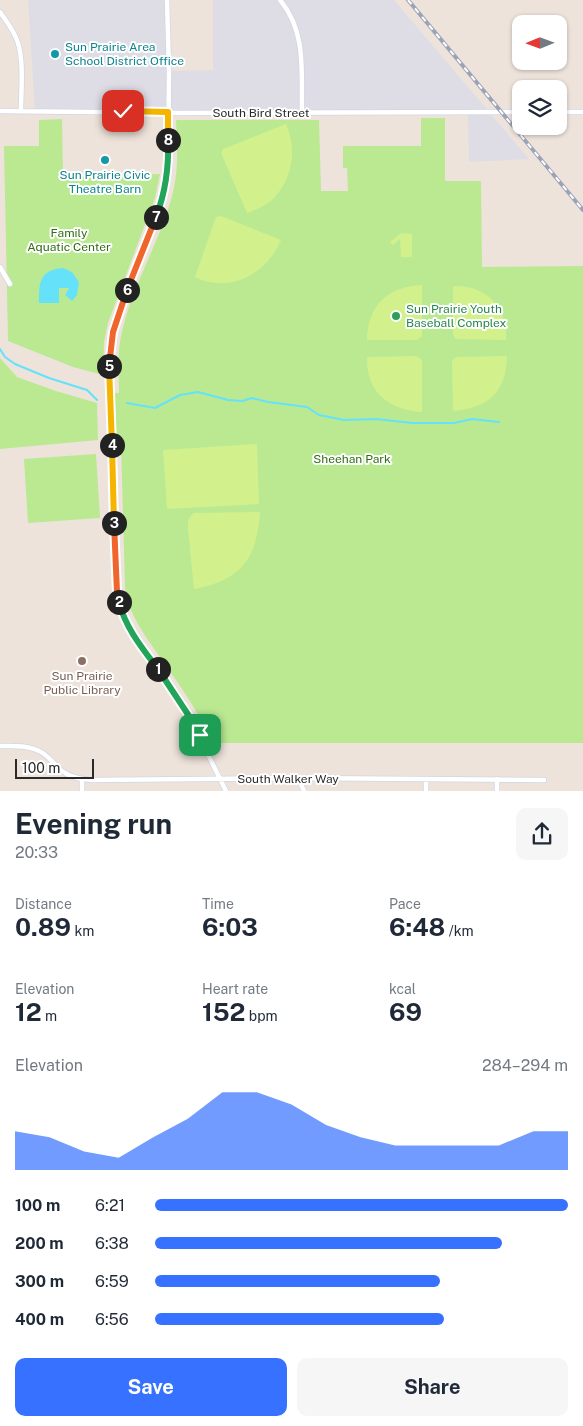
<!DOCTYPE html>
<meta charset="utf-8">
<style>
:root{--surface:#fff;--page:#f6f6f7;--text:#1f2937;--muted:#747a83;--accent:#3672ff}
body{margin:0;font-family:"Public Sans",sans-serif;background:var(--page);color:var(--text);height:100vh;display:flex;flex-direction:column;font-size:19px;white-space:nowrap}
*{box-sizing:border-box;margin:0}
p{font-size:16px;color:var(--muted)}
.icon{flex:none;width:28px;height:28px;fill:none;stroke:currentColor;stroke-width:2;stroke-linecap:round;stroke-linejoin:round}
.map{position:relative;height:791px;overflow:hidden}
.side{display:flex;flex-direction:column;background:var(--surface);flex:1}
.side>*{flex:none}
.needle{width:32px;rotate:269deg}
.tools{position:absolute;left:512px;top:15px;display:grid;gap:10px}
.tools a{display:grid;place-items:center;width:55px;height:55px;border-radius:10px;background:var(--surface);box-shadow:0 1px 4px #0004;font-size:25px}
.scale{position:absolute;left:15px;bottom:12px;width:79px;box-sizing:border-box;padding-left:5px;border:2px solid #2a2a2a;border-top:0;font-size:14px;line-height:18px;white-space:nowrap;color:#2a2a2a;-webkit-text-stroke:4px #fff;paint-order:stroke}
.pin{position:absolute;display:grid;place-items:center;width:42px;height:42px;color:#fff;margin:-21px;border-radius:10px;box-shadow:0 2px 8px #0006}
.km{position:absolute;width:25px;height:25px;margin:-12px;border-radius:50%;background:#222;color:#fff;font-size:14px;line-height:25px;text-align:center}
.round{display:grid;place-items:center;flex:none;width:52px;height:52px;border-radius:10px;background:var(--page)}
.summary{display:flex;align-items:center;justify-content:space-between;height:85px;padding:0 15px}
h1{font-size:28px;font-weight:700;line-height:38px}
.metrics{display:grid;grid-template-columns:repeat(3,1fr);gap:8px;height:85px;padding:5px 15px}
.metrics div{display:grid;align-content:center}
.metrics b{font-size:25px;font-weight:700}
.metrics small{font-size:14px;font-weight:400}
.metrics p{font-size:14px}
.chart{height:140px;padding:10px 15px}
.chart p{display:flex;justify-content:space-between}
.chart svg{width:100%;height:90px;margin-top:5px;fill:var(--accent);opacity:.7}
.action{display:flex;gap:10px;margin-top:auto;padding:10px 15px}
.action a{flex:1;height:58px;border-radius:10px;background:var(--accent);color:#fff;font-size:20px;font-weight:700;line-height:58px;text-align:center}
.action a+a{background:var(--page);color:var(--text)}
ul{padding:0 15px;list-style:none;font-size:16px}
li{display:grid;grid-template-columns:80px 60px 1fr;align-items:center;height:38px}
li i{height:12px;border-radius:6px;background:var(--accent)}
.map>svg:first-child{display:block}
</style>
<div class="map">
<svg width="583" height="791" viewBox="0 0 583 791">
<rect width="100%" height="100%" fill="#ede3db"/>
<path fill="#dedce5" d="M28,0H167L169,71L213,70V0H394L529,159L469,162L468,113L35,111Z"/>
<path fill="#bae992" d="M421,118H445V181H481L482,267L583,266V743H212C199,711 179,685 160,657C144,634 128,614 125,586L121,443H117L114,393H119C119,374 117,355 121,336C131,286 161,241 173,192C179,168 177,144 176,120H319L321,191H348L347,168H343V146H421Z
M62,119L63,176L160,174L155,198L108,323L104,342L103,375L73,367L8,341L4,146H39V120Z
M0,358L17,377L56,391L97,403L98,440L0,449Z
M96,454L100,518L28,523L24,459Z"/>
<path fill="#d2f18d" d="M286,124C297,148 293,178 274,198C267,205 257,209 247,213L221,153L223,149Z
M221,216L281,240C267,274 230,294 195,277L216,217Z
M401,233L412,234V257H401L400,239L393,245L390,242Z
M422,285V336L417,340H367C368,305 387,287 422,285Z
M453,286C485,284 509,308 506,340L456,339L453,335Z
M416,356L422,360V412C389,410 366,392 367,357Z
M507,356C506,393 488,408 453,411L452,361L456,357Z
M257,444L259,504L167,509L163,450Z
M260,512C257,559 241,580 194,589L188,528C188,522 188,517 194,513Z"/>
<path fill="#65e2f9" d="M63,268L72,272L79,282L77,295L72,301L65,295L69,288H59V303H39C39,283 39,270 63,268Z"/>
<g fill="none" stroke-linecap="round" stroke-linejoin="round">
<path stroke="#65e2f9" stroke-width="2" d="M0,349L5,357L15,364L49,378L87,390L97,400
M127,403L155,408L180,395L198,392L228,400L242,401L252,398L268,402L307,407L319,415L344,420L376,419L412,423H454L472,419L499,422"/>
<defs>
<path id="street" d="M167,0L169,71L168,176L162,202L117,315L111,340L109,359L117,592L123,616L131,632L189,716L226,791
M280,0C307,32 301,73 302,112
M0,12C7,22 15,32 18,43C24,63 21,91 21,111
M0,111L179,113L521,112
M559,112H583
M0,267L10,284
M0,746C13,746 27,745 39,751C49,755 54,765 62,771C71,778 82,779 92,780L298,778L544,780
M298,778L304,791
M82,779V791
M426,779V791
M497,779V791"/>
</defs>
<use href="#street" stroke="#d0d6e4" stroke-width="6"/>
<use href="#street" stroke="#fff" stroke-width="4.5"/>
<defs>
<path id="rail" d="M408,0L583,210"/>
</defs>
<use href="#rail" stroke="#9da3b6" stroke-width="4"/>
<use href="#rail" stroke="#fff" stroke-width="2" stroke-dasharray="5.5" stroke-linecap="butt"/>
</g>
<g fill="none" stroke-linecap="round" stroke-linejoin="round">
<defs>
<path id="split-1" d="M158,669L189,716L200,735"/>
<path id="split-2" d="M119,602C125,627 142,648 158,669"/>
<path id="split-3" d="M114,523L117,592L119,602"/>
<path id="split-4" d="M112,445L114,523"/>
<path id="split-5" d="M109,366L112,445"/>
<path id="split-6" d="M109,366L113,332L127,290"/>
<path id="split-7" d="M127,290L156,217"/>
<path id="split-8" d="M156,217C166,191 169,168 168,140"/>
<path id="split-9" d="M123,111L168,112V140"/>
</defs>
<use href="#split-1" stroke="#fff" stroke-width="10"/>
<use href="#split-2" stroke="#fff" stroke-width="10"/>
<use href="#split-3" stroke="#fff" stroke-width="10"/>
<use href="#split-4" stroke="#fff" stroke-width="10"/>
<use href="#split-5" stroke="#fff" stroke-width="10"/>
<use href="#split-6" stroke="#fff" stroke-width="10"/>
<use href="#split-7" stroke="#fff" stroke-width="10"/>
<use href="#split-8" stroke="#fff" stroke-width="10"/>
<use href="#split-9" stroke="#fff" stroke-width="10"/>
<use href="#split-1" stroke="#22a559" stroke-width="6"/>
<use href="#split-2" stroke="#22a559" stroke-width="6"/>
<use href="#split-3" stroke="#f0652b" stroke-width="6"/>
<use href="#split-4" stroke="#f5b400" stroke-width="6"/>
<use href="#split-5" stroke="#f5b400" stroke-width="6"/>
<use href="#split-6" stroke="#f0652b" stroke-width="6"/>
<use href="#split-7" stroke="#f0652b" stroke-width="6"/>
<use href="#split-8" stroke="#22a559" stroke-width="6"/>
<use href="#split-9" stroke="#f5b400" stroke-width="6"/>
</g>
<g fill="#0f9aa8" stroke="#fff" stroke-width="2">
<circle cx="55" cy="54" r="5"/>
<circle cx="105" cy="160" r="5"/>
</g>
<circle fill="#2e9e5b" stroke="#fff" stroke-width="2" cx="396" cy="316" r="5"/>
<circle fill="#8d6e63" stroke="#fff" stroke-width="2" cx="82" cy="661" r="5"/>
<g text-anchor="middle" stroke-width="4" stroke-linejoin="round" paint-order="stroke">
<g font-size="12" fill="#0d838f" stroke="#fff" text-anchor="start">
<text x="65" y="51">Sun Prairie Area<tspan x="65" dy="14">School District Office</tspan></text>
<text x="105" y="179" text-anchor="middle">Sun Prairie Civic<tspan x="105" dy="14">Theatre Barn</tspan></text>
</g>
<g font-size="12" fill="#2a2a2a" stroke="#fff">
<text x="261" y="117">South Bird Street</text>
<text x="288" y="783">South Walker Way</text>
</g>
<g font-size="12" fill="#316d14" stroke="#fff">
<text x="69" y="237">Family<tspan x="69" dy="14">Aquatic Center</tspan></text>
<text x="352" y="463">Sheehan Park</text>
</g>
<g font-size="12" fill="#27864d" stroke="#fff" text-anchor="start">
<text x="406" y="313">Sun Prairie Youth<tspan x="406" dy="14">Baseball Complex</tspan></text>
</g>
<g font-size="12" fill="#785e54" stroke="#fff">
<text x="82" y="680">Sun Prairie<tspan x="82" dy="14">Public Library</tspan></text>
</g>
</g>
</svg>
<div class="tools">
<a><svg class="needle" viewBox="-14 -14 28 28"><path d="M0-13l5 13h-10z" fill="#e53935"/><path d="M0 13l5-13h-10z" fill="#747a83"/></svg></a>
<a><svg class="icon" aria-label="layers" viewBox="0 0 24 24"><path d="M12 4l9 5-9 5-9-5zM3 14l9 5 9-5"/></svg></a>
</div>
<div class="scale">100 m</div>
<div class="pin" style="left:200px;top:735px;background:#1e9e55"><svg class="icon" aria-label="arrive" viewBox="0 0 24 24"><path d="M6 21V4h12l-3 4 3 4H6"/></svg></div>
<div class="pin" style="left:123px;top:111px;background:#d93025"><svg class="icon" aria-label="check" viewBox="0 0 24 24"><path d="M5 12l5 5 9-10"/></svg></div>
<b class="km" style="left:158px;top:669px">1</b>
<b class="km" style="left:119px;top:602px">2</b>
<b class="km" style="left:114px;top:523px">3</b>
<b class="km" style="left:112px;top:445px">4</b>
<b class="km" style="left:109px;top:366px">5</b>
<b class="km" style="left:127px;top:290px">6</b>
<b class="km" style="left:156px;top:217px">7</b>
<b class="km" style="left:168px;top:140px">8</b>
</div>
<section class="side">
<div class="summary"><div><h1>Evening run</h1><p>20:33</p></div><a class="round"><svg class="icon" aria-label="share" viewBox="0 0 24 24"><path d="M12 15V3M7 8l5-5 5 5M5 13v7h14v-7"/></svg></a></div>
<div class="metrics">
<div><p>Distance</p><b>0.89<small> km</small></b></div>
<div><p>Time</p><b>6:03</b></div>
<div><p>Pace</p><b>6:48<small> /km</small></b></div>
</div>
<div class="metrics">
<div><p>Elevation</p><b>12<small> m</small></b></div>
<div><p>Heart rate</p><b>152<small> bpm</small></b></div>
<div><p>kcal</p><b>69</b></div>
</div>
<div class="chart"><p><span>Elevation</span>284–294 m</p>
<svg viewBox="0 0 160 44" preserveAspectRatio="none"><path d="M0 44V25L10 28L20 35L30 38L40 28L50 19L60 6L70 6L80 12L90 22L100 28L110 32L120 32L130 32L140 32L150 25L160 25V44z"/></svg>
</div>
<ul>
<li><b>100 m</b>6:21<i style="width:100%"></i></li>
<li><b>200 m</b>6:38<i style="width:84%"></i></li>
<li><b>300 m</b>6:59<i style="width:69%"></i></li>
<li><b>400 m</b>6:56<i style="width:70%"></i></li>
</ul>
<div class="action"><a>Save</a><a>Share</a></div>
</section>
